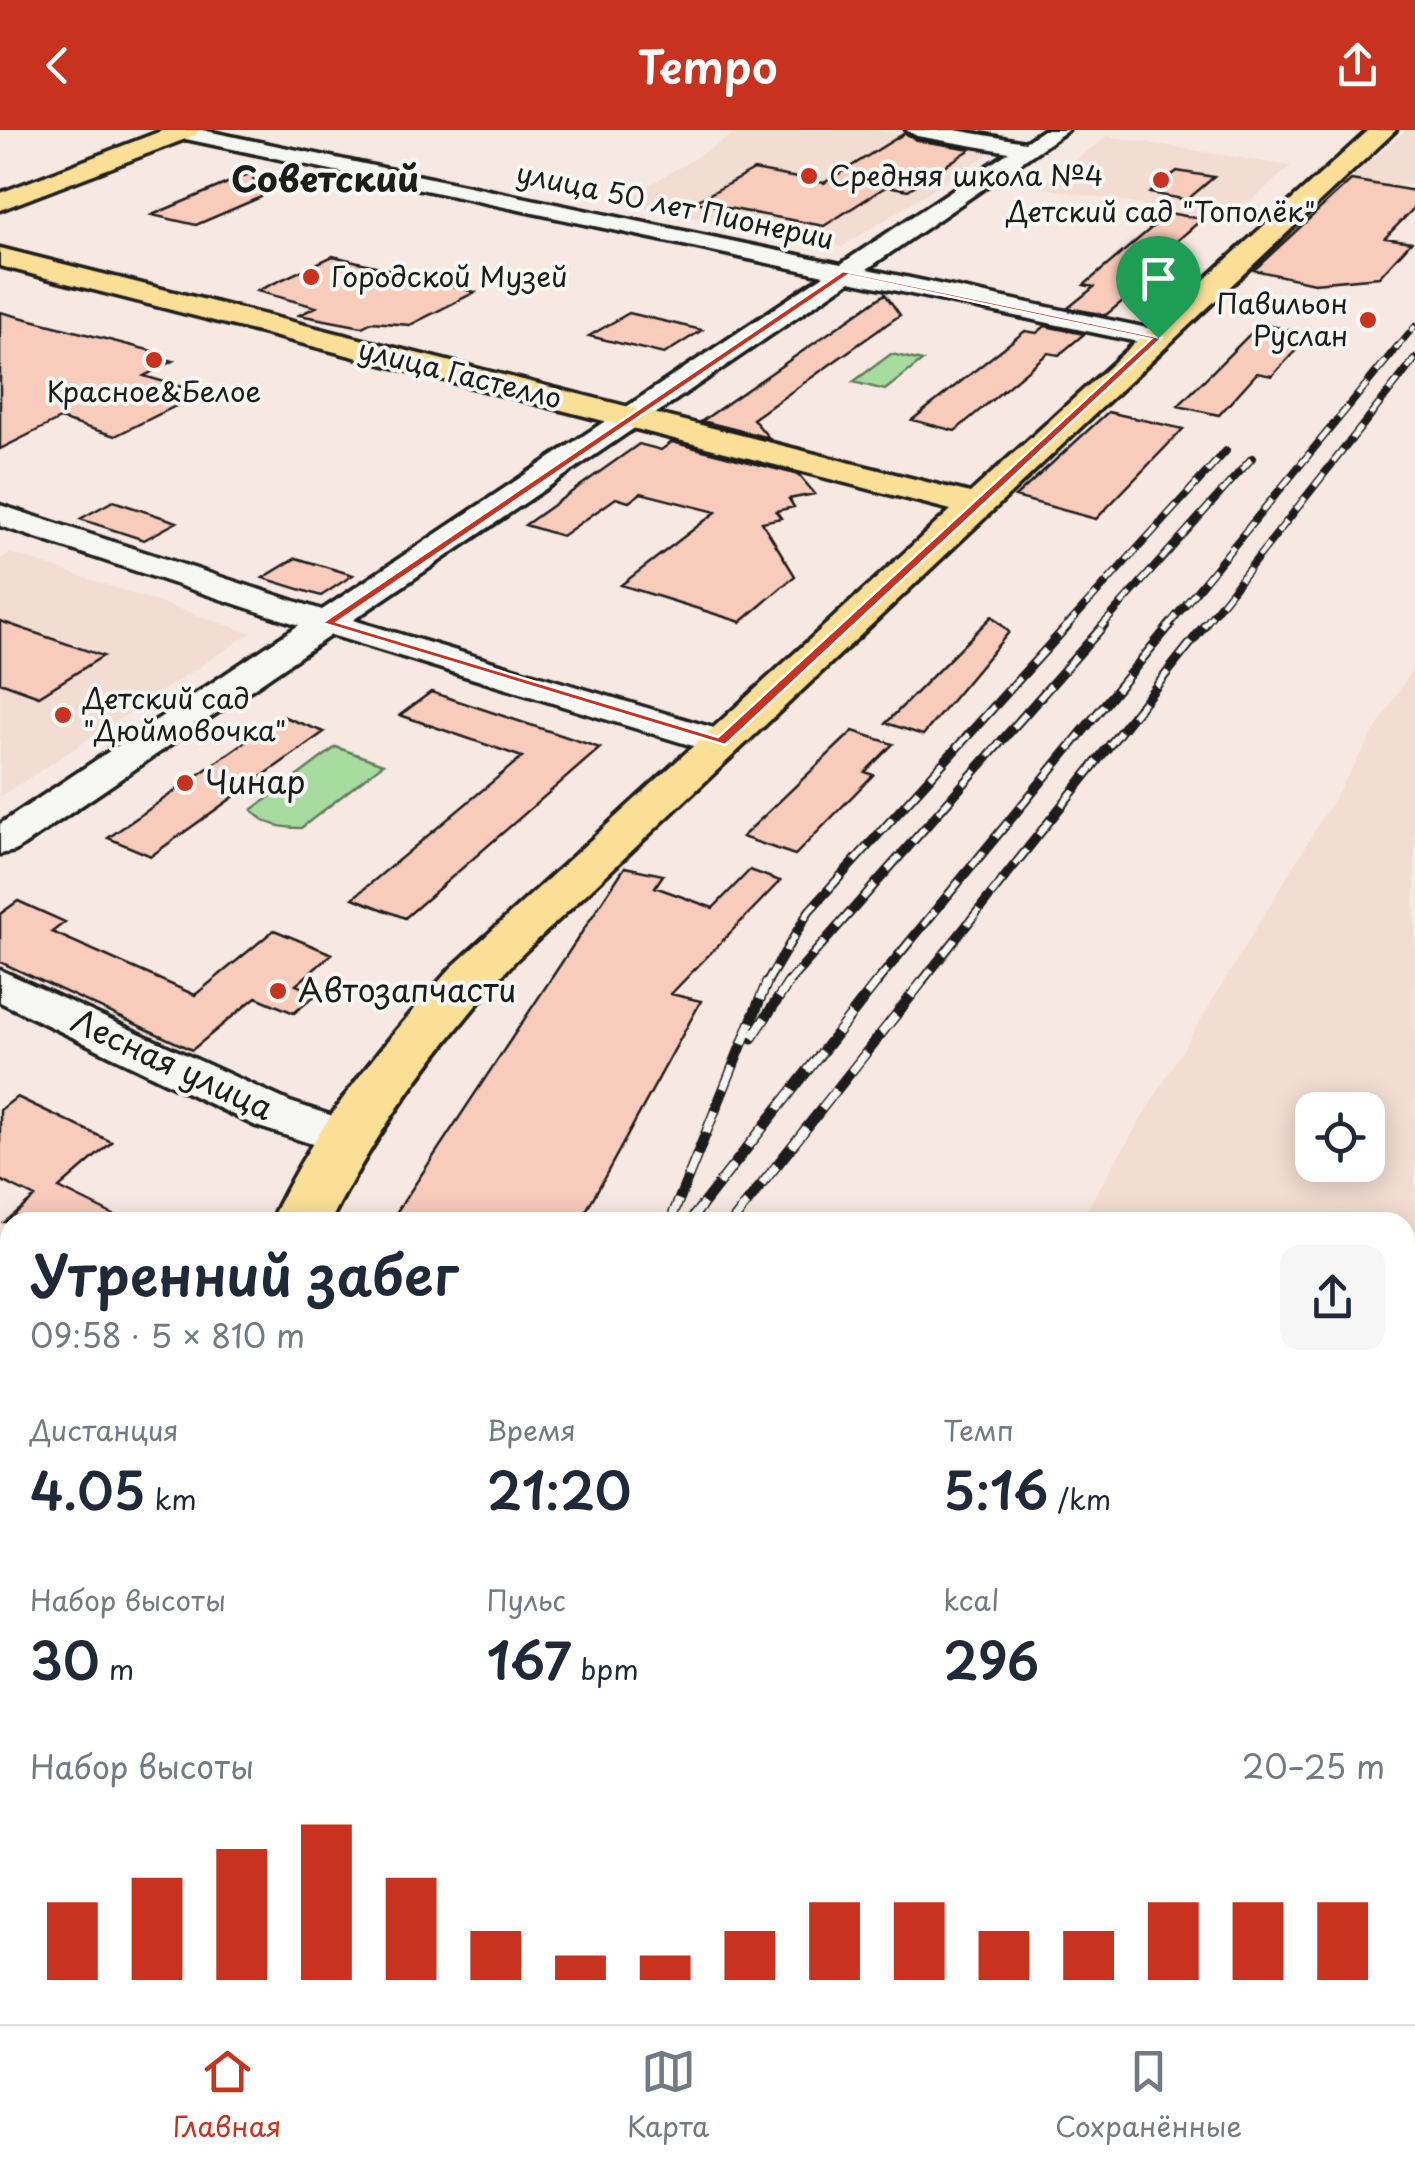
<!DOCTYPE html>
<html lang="ru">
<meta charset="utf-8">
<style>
:root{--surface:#fff;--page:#f6f6f7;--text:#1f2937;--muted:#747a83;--line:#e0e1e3;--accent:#c8321e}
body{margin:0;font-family:"Playpen Sans",sans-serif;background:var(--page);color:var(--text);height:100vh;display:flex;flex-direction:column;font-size:38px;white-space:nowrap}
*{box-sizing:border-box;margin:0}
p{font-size:32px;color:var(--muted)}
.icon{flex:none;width:55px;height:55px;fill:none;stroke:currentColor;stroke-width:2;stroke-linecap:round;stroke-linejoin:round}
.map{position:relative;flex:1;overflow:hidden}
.drawer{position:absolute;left:0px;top:1082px;width:1415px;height:812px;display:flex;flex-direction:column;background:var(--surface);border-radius:30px 30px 0 0;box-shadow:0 5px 25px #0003}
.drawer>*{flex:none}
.fabs{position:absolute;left:1295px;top:962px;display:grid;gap:20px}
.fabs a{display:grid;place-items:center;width:90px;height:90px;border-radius:20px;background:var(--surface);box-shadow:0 5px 25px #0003;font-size:50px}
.pin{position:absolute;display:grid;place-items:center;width:85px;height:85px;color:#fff;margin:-102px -42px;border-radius:50% 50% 50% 0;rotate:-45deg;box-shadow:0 0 10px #0007}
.pin .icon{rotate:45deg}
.round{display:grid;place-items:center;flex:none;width:105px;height:105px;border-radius:20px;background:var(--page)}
.overview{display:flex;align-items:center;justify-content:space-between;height:170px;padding:0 30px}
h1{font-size:55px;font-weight:600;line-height:75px}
.figures{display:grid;grid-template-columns:repeat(3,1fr);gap:15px;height:170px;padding:10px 30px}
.figures div{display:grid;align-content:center}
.figures b{font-size:50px;font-weight:600}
.figures small{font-size:28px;font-weight:400}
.figures p{font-size:28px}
.chart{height:280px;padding:20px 30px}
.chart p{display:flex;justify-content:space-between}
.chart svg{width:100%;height:180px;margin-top:10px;stroke:var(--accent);stroke-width:6}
header{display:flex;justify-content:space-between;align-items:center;height:130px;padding:0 30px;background:var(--accent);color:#fff;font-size:45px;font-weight:600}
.tab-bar{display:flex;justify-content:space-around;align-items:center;height:140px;border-top:2px solid var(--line);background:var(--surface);font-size:28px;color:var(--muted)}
.tab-bar a{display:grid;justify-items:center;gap:5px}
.tab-bar .active{color:var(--accent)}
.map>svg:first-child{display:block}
</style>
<header><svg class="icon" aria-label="back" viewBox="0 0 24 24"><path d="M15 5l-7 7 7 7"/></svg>Tempo<svg class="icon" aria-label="share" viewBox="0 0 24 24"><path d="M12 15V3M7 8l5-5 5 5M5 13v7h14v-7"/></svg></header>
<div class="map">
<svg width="1415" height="1894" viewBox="0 0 1415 1894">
<rect width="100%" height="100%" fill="#f7e9e2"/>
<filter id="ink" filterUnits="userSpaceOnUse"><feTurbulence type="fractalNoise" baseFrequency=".01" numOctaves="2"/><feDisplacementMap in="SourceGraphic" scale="20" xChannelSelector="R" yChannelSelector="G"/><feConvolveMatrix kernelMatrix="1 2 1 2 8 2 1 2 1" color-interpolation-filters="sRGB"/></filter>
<g filter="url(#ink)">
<path fill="#f3dcd2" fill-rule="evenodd" d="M741,0H875L994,20L842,117L737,96L746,89L727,85L716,92L620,73Z
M1406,0H1415V55H1383L1373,64L1340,58Z
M1108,6L1291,36L1228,90L1038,57Z
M11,423L251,503L0,667V429Z
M1415,534V1894H596L601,1885H1405V1092H1079ZM1312,980H1368V1035H1312Z"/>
<path fill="#a7dc9f" stroke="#627c5e" stroke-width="2.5" d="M891,224L922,231L885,260L853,252Z
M336,617L383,634L301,698C282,698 264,695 252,680Z"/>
<path fill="#f8cbbb" stroke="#1c1c1c" stroke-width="2.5" d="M905,3L916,10L971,19L908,60L887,56L824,96L695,72L754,40L824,53Z
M1177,41L1214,47L1187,70L1150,63Z
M251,43L261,67L196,95L152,85Z
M1351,50L1415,61V77L1385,108L1411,112L1379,147L1314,153L1254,140Z
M1169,83L1202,89L1141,143L1153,146L1106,185L1068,178L1094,157L1084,155Z
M333,126L396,141L475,162L410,195L372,192L362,197L299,185L316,177L257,161Z
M885,164L900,185L753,289L769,308L702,291Z
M0,182L164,224L157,227L173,231L144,246L202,263L115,306L60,289L0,319Z
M629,183L702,200L664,224L589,206Z
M1260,194L1311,204L1272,246L1257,243L1219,285L1178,276Z
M1045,196L1084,204L1059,225L1048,223L955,301L912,290L1025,201L1037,203Z
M1108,282L1183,299L1096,389L1015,367Z
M672,312L799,345L815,364L789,369L794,377L776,381L781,388L762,392L795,446L741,492L621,455L716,382L641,363L629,372L616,368L562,406L525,395L639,314L661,320Z
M113,371L177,392L144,410L80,389Z
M296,428L353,445L321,466L263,448Z
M992,486L1009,502L923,605L886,593Z
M0,491L103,526L39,566L0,552Z
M431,562L600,618L405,788L353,768L522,627L400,585Z
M282,586L324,602L151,726L108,708Z
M853,601L893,614L865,642L873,645L795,725L742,707Z
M625,737L663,745L655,757L713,778L750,740L780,751L671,864L701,871L580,1092H390Z
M18,771L65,792L52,802L195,865L274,800L332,824L296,855L317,864L294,883L256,867L192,920L0,832V784Z
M17,967L112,1012L59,1058L128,1092H5L35,1067L0,1050V980Z"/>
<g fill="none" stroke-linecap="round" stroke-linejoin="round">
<defs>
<path id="minor" d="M172,0H202L841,134L1009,22L917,6L906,0H955L1025,12L1043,0H1068L867,139L1157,200L1171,208L1157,216L850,151L353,490L734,604L739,612L734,620L720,623L706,620L331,505L15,721L0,724V694L299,495L0,396V375L322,480L824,145L181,8L173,7Z
M0,840L290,972L364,996L372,1008L364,1020L347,1025L256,996L0,872Z"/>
<path id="major" d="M164,0H199L196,5L0,80V63Z
M1369,0H1396L516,830C442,911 379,995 330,1092H270C313,998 381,915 451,838L951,380L0,136V118L970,363Z
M10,1654V1740L0,1744V1658Z"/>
</defs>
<use href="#minor" stroke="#1c1c1c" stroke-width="7"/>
<use href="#major" stroke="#1c1c1c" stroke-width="7"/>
<use href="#minor" fill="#f6f6f2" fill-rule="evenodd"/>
<use href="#major" fill="#fbdf96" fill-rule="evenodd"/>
<defs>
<path id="rail-far4" d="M1396,219L1415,196"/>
<path id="rail-far3" d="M1066,497L1226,321
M1101,497L1252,328
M1167,497L1398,216
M1203,497L1415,229"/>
<path id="rail-far2" d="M766,854L809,781L1068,495
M787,854L1104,495
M875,854L1170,495
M920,854L1205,495"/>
<path id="rail-far1" d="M752,908L789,852
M670,1092L767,852
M689,1092L877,852
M732,1092L922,852"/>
<path id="rail" d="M1405,1689L1415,1676
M99,1894L106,1885
M1241,1894L1248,1885"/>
</defs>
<use href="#rail-far4" stroke="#1c1c1c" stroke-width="6"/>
<use href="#rail-far3" stroke="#1c1c1c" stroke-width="8"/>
<use href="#rail-far2" stroke="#1c1c1c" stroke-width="10"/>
<use href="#rail-far1" stroke="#1c1c1c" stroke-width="11"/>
<use href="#rail" stroke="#1c1c1c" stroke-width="14"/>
<use href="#rail-far4" stroke="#f6f6f2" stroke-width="4" stroke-dasharray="11" stroke-linecap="butt"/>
<use href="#rail-far3" stroke="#f6f6f2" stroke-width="5" stroke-dasharray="15" stroke-linecap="butt"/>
<use href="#rail-far2" stroke="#f6f6f2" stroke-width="6" stroke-dasharray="19" stroke-linecap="butt"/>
<use href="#rail-far1" stroke="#f6f6f2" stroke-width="8" stroke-dasharray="24" stroke-linecap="butt"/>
<use href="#rail" stroke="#f6f6f2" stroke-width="10" stroke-dasharray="31" stroke-linecap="butt"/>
</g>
</g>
<path fill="#c8321e" stroke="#fff" stroke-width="2.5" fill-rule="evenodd" d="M843,141L1162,208L725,615L322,493ZM848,145L1151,209L718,607L337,492Z"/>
<g fill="#c8321e" stroke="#f6f6f2" stroke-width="4">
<circle cx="809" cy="46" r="10"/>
<circle cx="1161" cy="50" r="10"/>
<circle cx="311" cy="147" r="10"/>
<circle cx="1368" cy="190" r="10"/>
<circle cx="154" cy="230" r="10"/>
<circle cx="63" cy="585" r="10"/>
<circle cx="185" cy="653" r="10"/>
<circle cx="278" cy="861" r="10"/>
</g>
<g text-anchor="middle" stroke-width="8" stroke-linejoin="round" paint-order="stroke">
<g font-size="28" fill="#1c1c1c" stroke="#f6f6f2" text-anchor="start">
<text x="829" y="56">Средняя школа №4</text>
<text x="1161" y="92" text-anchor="middle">Детский сад "Тополёк"</text>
<text x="331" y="157">Городской Музей</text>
<text x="1348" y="184" text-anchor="end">Павильон<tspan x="1348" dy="32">Руслан</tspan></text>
<text x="154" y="272" text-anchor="middle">Красное&amp;Белое</text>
<text x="83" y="579">Детский сад<tspan x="83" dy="32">"Дюймовочка"</tspan></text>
</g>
<g font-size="28" fill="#1c1c1c" stroke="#f6f6f2">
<text transform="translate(675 76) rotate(12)" y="10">улица 50 лет Пионерии</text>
<text transform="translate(460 244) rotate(14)" y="10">улица Гастелло</text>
</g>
<g font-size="32" fill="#1c1c1c" stroke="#f6f6f2" text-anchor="start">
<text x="205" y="664">Чинар</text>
<text x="298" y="872">Автозапчасти</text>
</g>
<g font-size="32" fill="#1c1c1c" stroke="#f6f6f2">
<text transform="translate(172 935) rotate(25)" y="11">Лесная улица</text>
</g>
<g font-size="35" font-weight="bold" fill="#1c1c1c" stroke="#f6f6f2">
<text x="325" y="62">Советский</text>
</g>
</g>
</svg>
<div class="fabs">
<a><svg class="icon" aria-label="locate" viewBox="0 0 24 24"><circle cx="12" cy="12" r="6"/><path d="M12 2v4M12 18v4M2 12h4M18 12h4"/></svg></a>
</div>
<div class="pin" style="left:1158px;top:208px;background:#1e9e55"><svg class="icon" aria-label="arrive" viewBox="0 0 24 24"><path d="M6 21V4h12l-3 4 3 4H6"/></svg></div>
<section class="drawer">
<div class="overview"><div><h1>Утренний забег</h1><p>09:58 · 5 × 810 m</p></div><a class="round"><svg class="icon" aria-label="share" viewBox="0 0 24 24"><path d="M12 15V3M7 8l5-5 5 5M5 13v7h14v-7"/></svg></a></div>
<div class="figures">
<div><p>Дистанция</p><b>4.05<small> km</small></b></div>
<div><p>Время</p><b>21:20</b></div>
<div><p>Темп</p><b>5:16<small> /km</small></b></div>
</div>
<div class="figures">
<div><p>Набор высоты</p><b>30<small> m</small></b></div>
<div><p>Пульс</p><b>167<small> bpm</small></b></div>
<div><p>kcal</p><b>296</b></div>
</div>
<div class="chart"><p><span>Набор высоты</span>20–25 m</p>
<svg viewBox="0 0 160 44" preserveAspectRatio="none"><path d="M5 44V25M15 44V19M25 44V12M35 44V6M45 44V19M55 44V32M65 44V38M75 44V38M85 44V32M95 44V25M105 44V25M115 44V32M125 44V32M135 44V25M145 44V25M155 44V25"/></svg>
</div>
</section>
</div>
<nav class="tab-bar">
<a class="active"><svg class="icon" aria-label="home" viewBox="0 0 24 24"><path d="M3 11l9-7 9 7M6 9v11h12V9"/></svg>Главная</a>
<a><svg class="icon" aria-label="map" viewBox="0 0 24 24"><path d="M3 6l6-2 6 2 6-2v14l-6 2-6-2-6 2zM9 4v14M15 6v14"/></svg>Карта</a>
<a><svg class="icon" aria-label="saved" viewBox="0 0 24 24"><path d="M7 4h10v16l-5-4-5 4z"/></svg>Сохранённые</a>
</nav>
